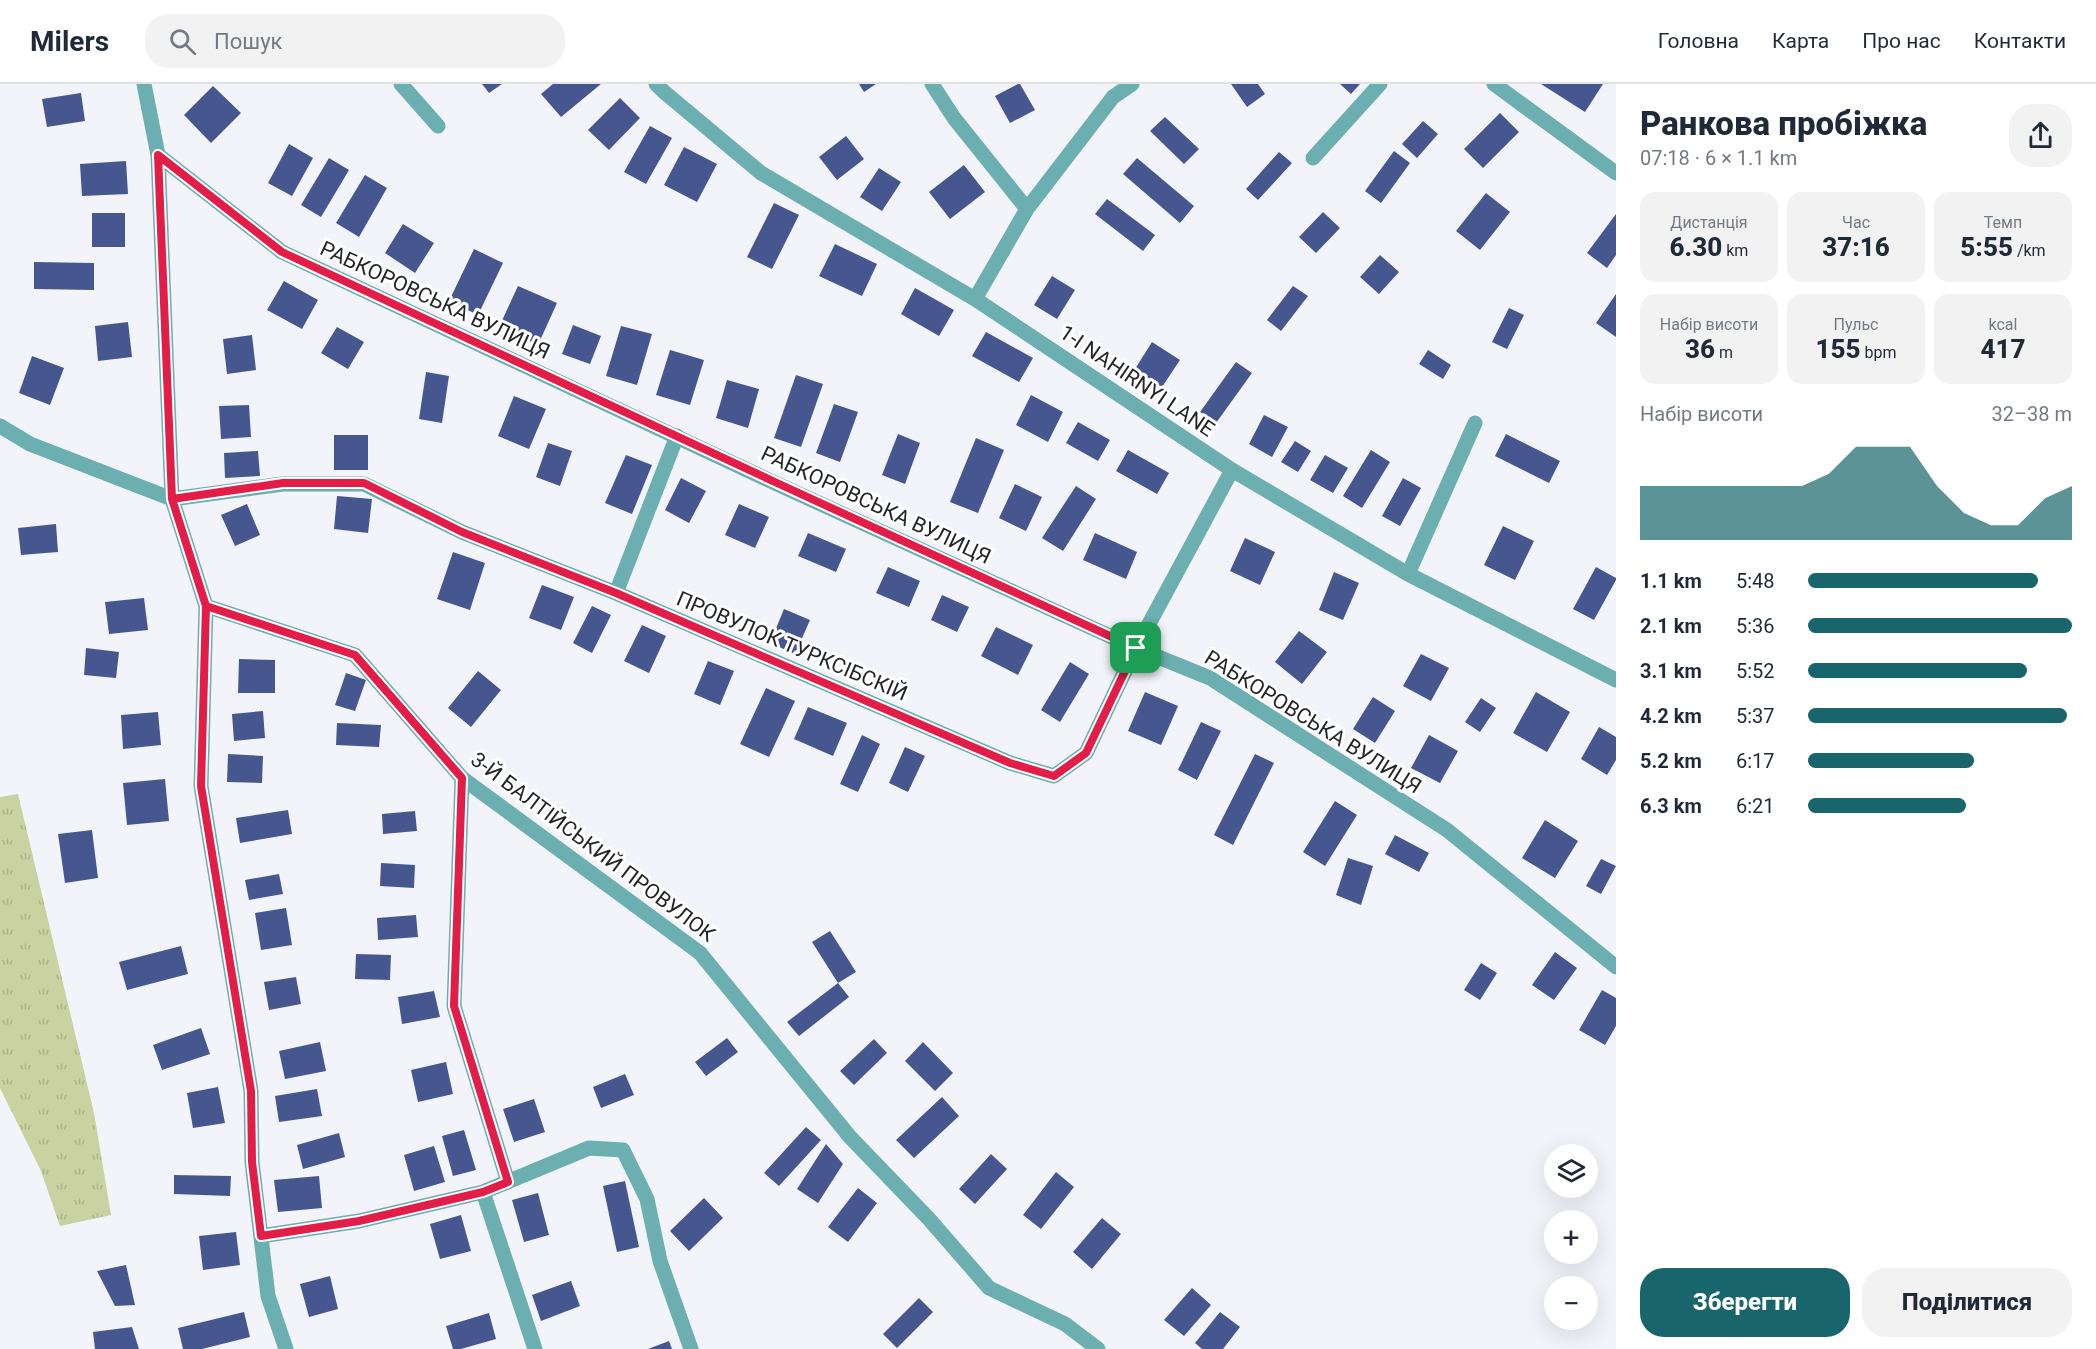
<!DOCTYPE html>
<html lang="uk">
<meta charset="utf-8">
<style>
:root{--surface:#fff;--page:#f2f2f3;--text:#1f2937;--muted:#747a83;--line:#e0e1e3;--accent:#18666b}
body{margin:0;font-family:Roboto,sans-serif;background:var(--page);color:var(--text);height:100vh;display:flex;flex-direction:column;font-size:22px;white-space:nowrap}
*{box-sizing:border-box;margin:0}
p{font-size:20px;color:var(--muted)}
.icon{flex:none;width:33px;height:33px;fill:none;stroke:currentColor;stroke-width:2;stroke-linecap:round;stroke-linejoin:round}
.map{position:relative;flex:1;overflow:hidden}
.side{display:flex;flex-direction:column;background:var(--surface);width:480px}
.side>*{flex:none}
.fabs{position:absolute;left:1544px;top:1060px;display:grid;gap:12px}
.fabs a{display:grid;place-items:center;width:54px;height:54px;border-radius:50%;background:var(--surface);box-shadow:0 6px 24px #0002;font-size:30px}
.pin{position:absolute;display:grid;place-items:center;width:51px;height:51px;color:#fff;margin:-26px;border-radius:12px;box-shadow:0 3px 9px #0006}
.round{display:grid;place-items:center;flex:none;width:63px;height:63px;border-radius:24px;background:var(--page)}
.headline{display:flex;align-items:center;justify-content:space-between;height:102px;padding:0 24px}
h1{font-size:33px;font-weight:800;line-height:45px}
.figures{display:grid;grid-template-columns:repeat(3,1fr);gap:9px;height:102px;padding:6px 24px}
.figures div{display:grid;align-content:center;border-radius:15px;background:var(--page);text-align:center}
.figures b{font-size:26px;font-weight:800}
.figures small{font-size:16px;font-weight:400}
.figures p{font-size:16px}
.chart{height:168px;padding:12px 24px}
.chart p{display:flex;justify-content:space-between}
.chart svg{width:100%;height:108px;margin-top:6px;fill:var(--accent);opacity:.7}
.cta{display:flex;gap:12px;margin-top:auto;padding:12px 24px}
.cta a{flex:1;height:69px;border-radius:24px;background:var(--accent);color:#fff;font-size:24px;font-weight:800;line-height:69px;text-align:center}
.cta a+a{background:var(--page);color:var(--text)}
ul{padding:0 24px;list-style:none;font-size:20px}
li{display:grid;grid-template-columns:96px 72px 1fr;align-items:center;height:45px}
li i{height:15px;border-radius:8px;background:var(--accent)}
header{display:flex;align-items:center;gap:36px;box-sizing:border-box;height:84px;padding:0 30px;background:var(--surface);border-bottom:2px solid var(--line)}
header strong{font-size:28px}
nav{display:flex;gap:33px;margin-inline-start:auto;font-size:21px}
.search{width:420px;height:54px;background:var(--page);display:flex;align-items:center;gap:15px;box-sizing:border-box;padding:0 21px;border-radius:24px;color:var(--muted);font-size:22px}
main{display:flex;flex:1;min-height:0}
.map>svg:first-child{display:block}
</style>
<header>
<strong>Milers</strong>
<div class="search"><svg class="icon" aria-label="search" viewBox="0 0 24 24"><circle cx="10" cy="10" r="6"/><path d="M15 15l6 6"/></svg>Пошук</div>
<nav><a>Головна</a><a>Карта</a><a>Про нас</a><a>Контакти</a></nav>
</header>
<main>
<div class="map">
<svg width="1616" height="1265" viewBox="0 0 1616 1265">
<defs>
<pattern id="grass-tufts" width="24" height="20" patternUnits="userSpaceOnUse" patternTransform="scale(1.5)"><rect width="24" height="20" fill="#c9d2a0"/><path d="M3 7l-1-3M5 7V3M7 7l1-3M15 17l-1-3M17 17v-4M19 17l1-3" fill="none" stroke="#acb48a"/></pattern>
</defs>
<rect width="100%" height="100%" fill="#f2f4fa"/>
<path fill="url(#grass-tufts)" d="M18,710L94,1029L111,1131L60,1142L41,1087L0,1004V713Z"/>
<path fill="#46578f" d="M482,0H502L489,9Z
M553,0H601L561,33L541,10Z
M859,0H876L864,8Z
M1018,0H1020L1035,26L1010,39L995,12Z
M1231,0H1258L1265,10L1247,23Z
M1340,0H1360L1351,10Z
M1541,0H1603L1585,28Z
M213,2L241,29L211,59L184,31Z
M81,9L85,37L47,43L42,15Z
M620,14L640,34L609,66L588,46Z
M1500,29L1519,48L1483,84L1464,65Z
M1165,33L1199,65L1184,80L1150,47Z
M1423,37L1438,50L1417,74L1402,60Z
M650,42L672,54L646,100L624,88Z
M846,52L864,75L837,96L819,73Z
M289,60L313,74L292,112L268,99Z
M684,63L717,80L697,118L664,101Z
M1394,67L1410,79L1381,119L1365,107Z
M1279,68L1292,79L1258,116L1246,105Z
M329,74L349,86L321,133L301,121Z
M1137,74L1194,122L1180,139L1123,90Z
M126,77L128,110L82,112L80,80Z
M964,81L985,108L950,135L929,108Z
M879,84L901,98L882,127L860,113Z
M365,91L387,104L359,153L336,139Z
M1486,109L1510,128L1480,166L1456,147Z
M1107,115L1155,151L1143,167L1095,130Z
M774,119L799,131L772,185L747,173Z
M1323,128L1340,144L1316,169L1299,153Z
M92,129H125V163H92Z
M1616,130V171L1607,184L1587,169Z
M403,140L434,159L415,189L385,169Z
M835,160L877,180L862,212L819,192Z
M474,165L503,179L478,231L449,217Z
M1380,171L1399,188L1379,210L1360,193Z
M34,178L94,179V206L34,205Z
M1052,192L1075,206L1057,235L1034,221Z
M284,197L318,216L302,245L267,226Z
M518,202L557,219L538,261L499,243Z
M1293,202L1308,212L1281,247L1267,236Z
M915,204L954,226L939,252L901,230Z
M1616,210V253L1596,239Z
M1509,224L1524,231L1507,265L1492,258Z
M128,238L132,273L98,277L95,242Z
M573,241L601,252L590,280L562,270Z
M621,242L652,250L637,301L606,292Z
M337,243L364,258L348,285L321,269Z
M986,248L1033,274L1019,298L972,272Z
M252,251L256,286L227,290L223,255Z
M1152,258L1180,276L1162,303L1135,285Z
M670,266L704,276L690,321L656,311Z
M1428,266L1451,281L1443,295L1419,280Z
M32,272L64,284L50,321L19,309Z
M1236,278L1252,289L1216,339L1200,328Z
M426,288L449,292L442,339L419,335Z
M796,291L823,300L801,363L774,354Z
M727,296L759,305L748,344L716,334Z
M1031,311L1063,328L1048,358L1016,341Z
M514,312L546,325L529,365L498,352Z
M834,320L858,328L840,378L816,369Z
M249,321L251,353L221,355L219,322Z
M1264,331L1288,343L1272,373L1249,360Z
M1078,338L1110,356L1098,377L1066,359Z
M898,350L920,359L905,400L882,391Z
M1506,350L1560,377L1549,399L1495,372Z
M334,351H368V386H334Z
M976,354L1004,366L978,429L950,418Z
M1295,357L1311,367L1298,388L1281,378Z
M548,359L572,367L560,402L536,393Z
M1128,366L1169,389L1157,410L1116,387Z
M1371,366L1390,378L1362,424L1343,412Z
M258,367L260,392L225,394L224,369Z
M626,371L652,381L632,430L605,419Z
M1325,371L1348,384L1333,409L1310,396Z
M681,394L706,407L689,439L665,426Z
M1403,394L1421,404L1400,442L1382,432Z
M1015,400L1042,413L1026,447L999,434Z
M1076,402L1096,415L1063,467L1042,454Z
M337,412L372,415L368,449L334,445Z
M247,420L260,451L235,462L221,431Z
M739,420L769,433L755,464L725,451Z
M56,440L58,468L21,471L18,444Z
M1503,442L1534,457L1515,496L1484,481Z
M808,449L846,465L836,488L798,472Z
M1095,449L1137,468L1126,495L1083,476Z
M1245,454L1275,468L1260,501L1230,487Z
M453,468L485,479L470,526L437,515Z
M888,483L920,497L909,523L876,509Z
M1596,483L1616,494V496L1594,536L1573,525Z
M1334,488L1359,499L1343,536L1319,526Z
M542,501L574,513L561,546L529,534Z
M942,511L969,523L957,548L931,536Z
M144,514L148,546L109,550L105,518Z
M592,522L611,531L592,569L573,559Z
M784,525L810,536L795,570L770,559Z
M642,541L666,552L649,589L624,577Z
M996,543L1033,561L1018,591L981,572Z
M1299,547L1327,568L1302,600L1275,578Z
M86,564L119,568L116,594L84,591Z
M1421,570L1449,584L1431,617L1403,602Z
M239,575L275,576V609H238Z
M708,577L734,587L720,621L694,610Z
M1070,578L1089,590L1060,638L1041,626Z
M478,587L501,606L471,643L448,624Z
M346,589L366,596L355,627L335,621Z
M766,604L795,617L769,673L740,660Z
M1145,608L1178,622L1161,661L1128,647Z
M1536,608L1570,628L1547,668L1513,649Z
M1373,613L1395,627L1375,659L1353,645Z
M1481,614L1496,624L1480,648L1465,638Z
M808,623L847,639L833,672L794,655Z
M263,627L265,654L234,657L232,630Z
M158,628L161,661L123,665L121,631Z
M1201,638L1221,647L1197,696L1178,686Z
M337,639L381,641L379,663L336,661Z
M1599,643L1616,653V676L1607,691L1581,675Z
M862,651L880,660L858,708L840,700Z
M1429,651L1458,667L1440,699L1411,684Z
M905,663L925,672L908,708L889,699Z
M228,670L263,672L262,699L227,698Z
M1255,670L1274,679L1233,761L1214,751Z
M165,695L169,737L127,741L123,699Z
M1335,717L1357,731L1325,782L1303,768Z
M288,726L292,750L240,759L236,734Z
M415,727L417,747L383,750L382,730Z
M1545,736L1578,757L1555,794L1522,774Z
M92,746L98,794L65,799L58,750Z
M1395,751L1429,769L1419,788L1385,770Z
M1348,774L1373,782L1361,821L1336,811Z
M1601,775L1616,782L1601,810L1586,802Z
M381,779L415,781L414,804L380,802Z
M279,790L283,810L249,816L245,796Z
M286,824L292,861L261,866L255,829Z
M416,831L418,853L378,856L377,834Z
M830,847L856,888L838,899L812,858Z
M181,862L188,890L127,906L119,878Z
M1555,868L1577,884L1554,916L1532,901Z
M356,870L391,871L390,896L355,895Z
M1481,879L1497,889L1480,916L1464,906Z
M296,893L301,920L269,926L264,898Z
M838,899L849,913L799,952L787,938Z
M1602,906L1616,914V942L1605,961L1579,946Z
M434,907L440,933L402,940L398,913Z
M201,944L210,970L162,986L153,961Z
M727,954L738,968L706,992L695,978Z
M874,955L887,969L854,1001L840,987Z
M320,958L326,987L285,995L279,967Z
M923,958L953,989L935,1007L905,977Z
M446,978L453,1010L418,1018L411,986Z
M625,990L634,1011L601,1024L593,1003Z
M218,1003L225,1039L193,1044L187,1009Z
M317,1005L322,1032L279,1038L275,1012Z
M942,1013L959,1032L914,1074L896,1056Z
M534,1015L545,1048L514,1058L503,1025Z
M806,1043L821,1056L779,1102L764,1089Z
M464,1046L476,1086L453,1092L442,1052Z
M339,1049L345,1073L303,1085L297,1061Z
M826,1060L843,1080L818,1119L797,1105Z
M434,1062L445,1098L414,1107L404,1071Z
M991,1070L1007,1085L975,1120L959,1105Z
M1056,1088L1074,1103L1041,1145L1023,1131Z
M174,1091L231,1092L230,1112L174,1110Z
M319,1092L322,1124L278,1128L274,1096Z
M625,1097L639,1163L617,1168L603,1102Z
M858,1104L877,1119L848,1158L828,1143Z
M538,1109L549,1151L524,1158L512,1116Z
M704,1114L723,1134L689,1167L670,1147Z
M461,1131L471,1167L440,1175L430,1140Z
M1102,1134L1121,1150L1092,1185L1073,1168Z
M236,1148L240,1181L203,1186L199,1152Z
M126,1181L135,1221L115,1222L97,1187Z
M330,1192L338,1225L309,1233L300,1200Z
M571,1197L580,1222L541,1237L532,1211Z
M1192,1204L1211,1221L1184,1252L1164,1236Z
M919,1214L933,1228L897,1264L883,1250Z
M244,1228L250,1253L202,1265H183L178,1244Z
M1220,1228L1240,1243L1223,1265H1202L1195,1259Z
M489,1229L496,1255L461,1265H453L446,1242Z
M132,1243L139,1265H95L93,1248Z
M669,1257L672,1265H648Z"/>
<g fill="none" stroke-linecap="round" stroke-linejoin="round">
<path stroke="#6bafb0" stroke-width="15" d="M144,0L158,71L282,168L777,400L1136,564L1210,594L1447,746L1616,883
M401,0L438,42
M656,0L663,7L761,89L975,215L1232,386L1408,490L1616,596
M932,0L954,34L1027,125
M1494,0L1616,89
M158,71L172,415L206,522L201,702L251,1007L252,1078L268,1212L286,1265
M1313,74L1380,0
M975,215L1027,125L1113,13L1132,0
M0,342L30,360L172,415L283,400H364L462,448L616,509L1010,679L1054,692L1086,669L1136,564L1232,386
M1408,490L1475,339
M616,509L677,352
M206,522L355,571L462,694L700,869L850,1053L929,1135L989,1204L1065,1240L1098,1265
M462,694L454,922L508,1098
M483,1108L535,1265
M261,1152L359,1137L483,1108L589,1064L623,1066L647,1115L660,1177L691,1265"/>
</g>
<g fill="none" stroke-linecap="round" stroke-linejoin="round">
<defs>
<path id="route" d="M1136,564L1086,669L1054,692L1010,679L616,509L462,448L364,399H283L172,415L206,522L355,571L462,694L454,922L508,1098L483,1108L359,1137L261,1152L252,1078L251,1007L201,702L206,522L172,415L158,71L282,168L777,399L1136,564"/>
</defs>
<use href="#route" stroke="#fff" stroke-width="12"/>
<use href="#route" stroke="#e11d48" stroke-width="8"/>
</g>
<g text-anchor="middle" stroke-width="6" stroke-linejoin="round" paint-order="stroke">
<g font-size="21" fill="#242527" stroke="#fff">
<text transform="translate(435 216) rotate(25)" y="7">РАБКОРОВСЬКА ВУЛИЦЯ</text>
<text transform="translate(1137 297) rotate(34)" y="7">1-I NAHIRNYI LANE</text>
<text transform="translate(876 421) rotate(25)" y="7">РАБКОРОВСЬКА ВУЛИЦЯ</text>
<text transform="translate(792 562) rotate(23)" y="7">ПРОВУЛОК ТУРКСІБСКІЙ</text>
<text transform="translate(1313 638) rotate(32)" y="7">РАБКОРОВСЬКА ВУЛИЦЯ</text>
<text transform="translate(593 763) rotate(37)" y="7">3-Й БАЛТІЙСЬКИЙ ПРОВУЛОК</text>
</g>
</g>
</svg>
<div class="fabs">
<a><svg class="icon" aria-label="layers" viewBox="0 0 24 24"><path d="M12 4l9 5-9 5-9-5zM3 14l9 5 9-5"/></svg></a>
<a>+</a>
<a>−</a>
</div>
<div class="pin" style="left:1136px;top:564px;background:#1e9e55"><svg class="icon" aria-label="arrive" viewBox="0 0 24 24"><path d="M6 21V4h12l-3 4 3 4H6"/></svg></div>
</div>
<section class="side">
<div class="headline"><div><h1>Ранкова пробіжка</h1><p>07:18 · 6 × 1.1 km</p></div><a class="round"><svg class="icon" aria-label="share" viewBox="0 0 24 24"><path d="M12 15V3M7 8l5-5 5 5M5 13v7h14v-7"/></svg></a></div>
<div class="figures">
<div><p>Дистанція</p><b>6.30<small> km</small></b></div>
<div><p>Час</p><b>37:16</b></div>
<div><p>Темп</p><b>5:55<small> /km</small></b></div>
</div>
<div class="figures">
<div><p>Набір висоти</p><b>36<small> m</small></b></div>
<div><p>Пульс</p><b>155<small> bpm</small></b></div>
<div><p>kcal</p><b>417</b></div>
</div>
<div class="chart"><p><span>Набір висоти</span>32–38 m</p>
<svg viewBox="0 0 160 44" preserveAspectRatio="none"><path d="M0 44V22L10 22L20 22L30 22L40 22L50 22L60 22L70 17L80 6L90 6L100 6L110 22L120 33L130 38L140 38L150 27L160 22V44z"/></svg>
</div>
<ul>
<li><b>1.1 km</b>5:48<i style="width:87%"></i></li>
<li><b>2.1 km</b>5:36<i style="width:100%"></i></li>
<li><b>3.1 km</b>5:52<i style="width:83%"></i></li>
<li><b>4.2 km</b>5:37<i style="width:98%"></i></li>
<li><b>5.2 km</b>6:17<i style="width:63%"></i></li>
<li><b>6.3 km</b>6:21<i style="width:60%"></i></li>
</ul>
<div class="cta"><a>Зберегти</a><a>Поділитися</a></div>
</section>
</main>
